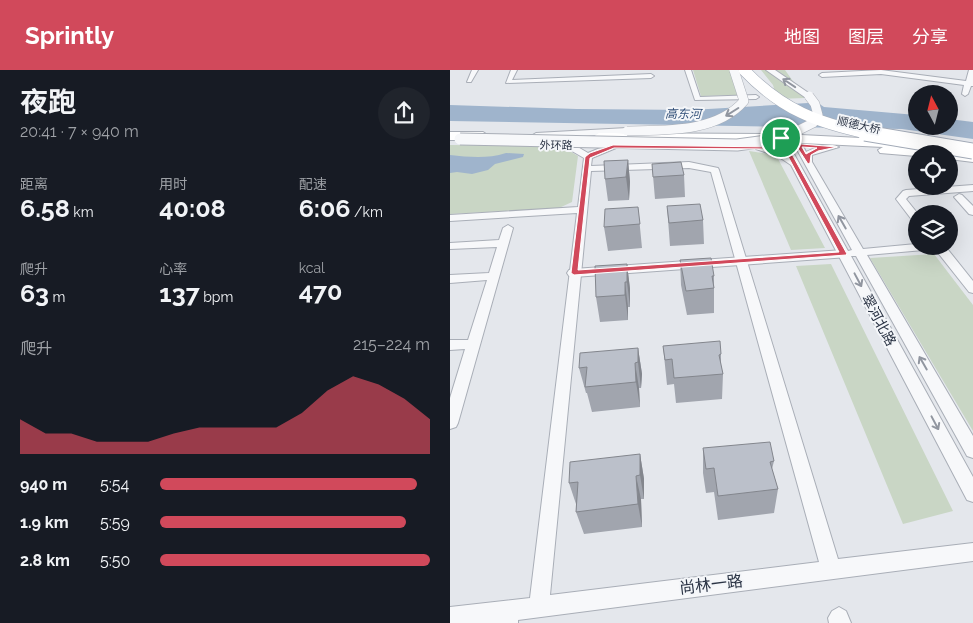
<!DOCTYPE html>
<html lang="zh">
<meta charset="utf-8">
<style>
:root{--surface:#171b24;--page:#20242c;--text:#f1f3f6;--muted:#9ea1a6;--accent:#d1495b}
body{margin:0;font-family:Raleway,"Noto Sans SC",sans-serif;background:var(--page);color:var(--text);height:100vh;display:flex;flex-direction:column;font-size:19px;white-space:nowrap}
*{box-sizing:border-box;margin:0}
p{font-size:16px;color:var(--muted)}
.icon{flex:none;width:28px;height:28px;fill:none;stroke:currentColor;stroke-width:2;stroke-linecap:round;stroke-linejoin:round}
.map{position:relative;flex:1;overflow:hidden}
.details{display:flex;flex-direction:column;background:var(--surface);width:450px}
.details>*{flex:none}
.needle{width:32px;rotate:353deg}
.fabs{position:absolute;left:458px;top:15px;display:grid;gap:10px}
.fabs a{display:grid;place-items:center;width:50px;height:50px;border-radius:50%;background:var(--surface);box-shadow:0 5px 20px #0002;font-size:25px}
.pin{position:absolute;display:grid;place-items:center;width:42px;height:42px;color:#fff;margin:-21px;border:2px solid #fff;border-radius:50%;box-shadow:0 1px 5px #0007}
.round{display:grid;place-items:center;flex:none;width:52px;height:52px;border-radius:26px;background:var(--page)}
.overview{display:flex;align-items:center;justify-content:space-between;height:85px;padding:0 20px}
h1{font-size:28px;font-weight:700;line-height:38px}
.stats{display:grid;grid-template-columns:repeat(3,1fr);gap:8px;height:85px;padding:5px 20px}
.stats div{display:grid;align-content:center}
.stats b{font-size:25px;font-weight:700}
.stats small{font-size:14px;font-weight:400}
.stats p{font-size:14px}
.chart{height:140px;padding:10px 20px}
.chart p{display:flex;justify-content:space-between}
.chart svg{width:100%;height:90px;margin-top:5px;fill:var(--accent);opacity:.7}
ul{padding:0 20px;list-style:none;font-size:16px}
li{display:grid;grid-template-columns:80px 60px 1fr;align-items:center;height:38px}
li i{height:12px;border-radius:6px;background:var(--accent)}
header{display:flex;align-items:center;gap:30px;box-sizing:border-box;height:70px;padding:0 25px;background:var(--accent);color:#fff}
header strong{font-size:24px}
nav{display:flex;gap:28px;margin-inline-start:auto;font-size:18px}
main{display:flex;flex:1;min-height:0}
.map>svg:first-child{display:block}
</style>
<header>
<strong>Sprintly</strong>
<nav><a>地图</a><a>图层</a><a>分享</a></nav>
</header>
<main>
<section class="details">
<div class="overview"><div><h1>夜跑</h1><p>20:41 · 7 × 940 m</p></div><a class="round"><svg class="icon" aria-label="share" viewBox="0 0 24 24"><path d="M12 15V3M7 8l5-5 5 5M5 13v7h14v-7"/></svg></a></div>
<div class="stats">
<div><p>距离</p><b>6.58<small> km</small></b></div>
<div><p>用时</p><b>40:08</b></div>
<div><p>配速</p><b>6:06<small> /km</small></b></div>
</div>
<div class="stats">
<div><p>爬升</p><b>63<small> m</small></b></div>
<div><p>心率</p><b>137<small> bpm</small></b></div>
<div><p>kcal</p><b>470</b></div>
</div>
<div class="chart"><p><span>爬升</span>215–224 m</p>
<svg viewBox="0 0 160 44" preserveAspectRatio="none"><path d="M0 44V27L10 34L20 34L30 38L40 38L50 38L60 34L70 31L80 31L90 31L100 31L110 24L120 13L130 6L140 10L150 17L160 27V44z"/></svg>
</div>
<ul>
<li><b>940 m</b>5:54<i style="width:95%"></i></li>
<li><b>1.9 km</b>5:59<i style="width:91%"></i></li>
<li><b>2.8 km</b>5:50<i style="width:100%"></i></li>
</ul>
</section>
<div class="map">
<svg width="523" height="553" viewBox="0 0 523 553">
<rect width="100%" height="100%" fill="#e4e7ec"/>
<path fill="#c9d6c5" d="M243,0H283L295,25L251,26Z
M311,0H335L355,28L327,29L323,15Z
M0,75L111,76L128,86L122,132L109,138L0,144Z
M299,81L326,85L375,178L341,180Z
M484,184L523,235V361L420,188Z
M381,194L503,441L453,454L346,196Z"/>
<path fill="#9fb4cc" d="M358,33H368L374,37L466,45V56H499V49L523,52V69L452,59L0,51V35L127,39L241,40Z
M56,83L74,84L73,87L45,94L38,100L22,104L7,102L0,103V85C19,87 37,89 56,83Z"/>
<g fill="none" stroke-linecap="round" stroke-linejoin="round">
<defs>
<path id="minor" d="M22,0H28L21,12H17Z
M61,0H67L62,10L201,4L204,6L201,8L56,13Z
M235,0H241L250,27L306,25L309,27L306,29L245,30Z
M431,0L516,11L519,0H523V16H521L518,24L515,26L512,24L514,15L431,4L372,7L369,5L372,3Z
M115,73H121L138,83L160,74H166V78L142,88L141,96L239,92L268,98L269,100L388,489L523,473V491L68,550V553H0V537L80,528L127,143L0,151V145L128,137L134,88L115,77ZM239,98L261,102L369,492L100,525L141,101Z
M332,73L339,75L398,181L402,180L345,76L346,74H352L356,82C365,77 381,72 389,77L362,85V92L413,179L466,174V176H495L523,211V223L519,222L485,179L417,185L523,366V388L517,386L406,186H401L523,407V432L517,430L341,95L329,87L306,79L310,76L335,83L331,75Z
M523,115V121L459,126L456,129L468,144H466V151L462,150L446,129L453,121L456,120Z
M509,124L512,125L523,136V145L519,144L504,127Z
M58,155L63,158L8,353L6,357L0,359V328L15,279L0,280V270H18L37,210L0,213V205L39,203L47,177L0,179V173L49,170L53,158Z
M389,537L396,541L401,553H379L378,548L382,541Z"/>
<path id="tertiary" d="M316,0H325L363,26L362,28H356Z
M177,58L182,61L181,63L86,69L81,66L86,63Z
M393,180L398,181L400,184L398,187L124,207L119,206L117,203L119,200L124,199Z"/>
<path id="secondary" d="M0,62H33L39,66L33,70H0Z
M149,63L331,64L450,70L456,74L454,77H448L481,80L487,84H466V86L430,83L428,80L433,77L331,72L145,69L143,67Z
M499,81L523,84V92L499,89V84H494Z"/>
</defs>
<use href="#minor" stroke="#a9aeb7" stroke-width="2"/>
<use href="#tertiary" stroke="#a9aeb7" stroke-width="2"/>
<use href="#secondary" stroke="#a9aeb7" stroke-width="2"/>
<use href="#minor" fill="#f7f8fa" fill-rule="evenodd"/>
<use href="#tertiary" fill="#f7f8fa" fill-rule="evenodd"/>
<use href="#secondary" fill="#fff" fill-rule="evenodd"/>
<defs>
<path id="tertiary-bridge-far1" d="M177,61C216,60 266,63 294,31L284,0
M341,64L363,53L368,45L365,34L359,26"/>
<path id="tertiary-bridge" d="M10,69L287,75L323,70L344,63"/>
<path id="primary-bridge-far1" d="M294,0C332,40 368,53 420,64"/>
<path id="primary-bridge" d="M415,63L523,81"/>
</defs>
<use href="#tertiary-bridge-far1" stroke="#a9aeb7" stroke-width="10" stroke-linecap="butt"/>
<use href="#tertiary-bridge" stroke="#a9aeb7" stroke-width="13" stroke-linecap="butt"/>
<use href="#primary-bridge-far1" stroke="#a3abb8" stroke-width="12" stroke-linecap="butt"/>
<use href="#primary-bridge" stroke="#a3abb8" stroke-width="17" stroke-linecap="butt"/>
<use href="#tertiary-bridge-far1" stroke="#f7f8fa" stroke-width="9"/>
<use href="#tertiary-bridge" stroke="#f7f8fa" stroke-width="11"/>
<use href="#primary-bridge-far1" stroke="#fff" stroke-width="11"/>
<use href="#primary-bridge" stroke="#fff" stroke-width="15"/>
</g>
<path fill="#a1a5ae" d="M178,90L180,112L179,130L158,131L155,109Z
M202,94L234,105L235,127L205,129Z
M217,136L253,150L254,174L220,176Z
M188,137L192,178L158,181L154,157Z
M230,190L264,206V243L237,245L231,215Z
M177,194L180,219V237H178V250L150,252L146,227Z
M213,276L271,284V296L273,304L272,329L226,333L224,314L217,315Z
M188,278L192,304L191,318H189L190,337L142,342L137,323H136L129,298Z
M253,378L324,391L322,399L328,419L324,443L268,450L264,422L256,423L253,403Z
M190,384L194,409V429H191L192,457L134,464L126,442V434L119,413Z"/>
<path fill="#83868d" d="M178,90L180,112L179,130L176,107Z
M177,194L180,219V237L177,212Z
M175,212L178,237V250L175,225Z
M188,278L192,304L191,318L188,292Z
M185,293L189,318L190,337L186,312Z
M190,384L194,409V429L190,405Z
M186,406L191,429L192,457L188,434Z"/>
<path fill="#bbc0ca" stroke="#83868d" d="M178,90L176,107L155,109L154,91Z
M231,92L234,105L203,107L202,94Z
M250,134L253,150L219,153L217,136Z
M188,137L190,154L154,157L155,139Z
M261,188L264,206H262L264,218L236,221L230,190Z
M177,194V212H175V225L146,227L145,196Z
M270,271L271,284L269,285L273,304L224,308L222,289L215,290L213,276Z
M188,278V292L185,293L186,312L135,317L137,297L129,298L130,283Z
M320,372L324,391L320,392L328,419L268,426L264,398L256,399L253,378Z
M190,384V405L186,406L188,434L126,442L128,412L119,413L120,392Z"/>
<defs><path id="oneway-shaft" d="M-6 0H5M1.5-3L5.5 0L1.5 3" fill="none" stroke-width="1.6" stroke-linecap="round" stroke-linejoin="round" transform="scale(1.25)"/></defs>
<g stroke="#9196a0">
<use href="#oneway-shaft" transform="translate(339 13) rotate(-146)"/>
<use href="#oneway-shaft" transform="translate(282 42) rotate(148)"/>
<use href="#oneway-shaft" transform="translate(392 152) rotate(-120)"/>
<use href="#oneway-shaft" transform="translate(408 210) rotate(62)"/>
<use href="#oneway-shaft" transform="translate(473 293) rotate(-120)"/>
<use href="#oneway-shaft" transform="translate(485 353) rotate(62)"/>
</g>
<path fill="#d1495b" stroke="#fff" fill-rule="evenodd" d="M331,67L347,68L351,74L387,77L368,81L361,85L360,93L358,94L347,77H338L397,184L396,185L124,205L121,203L135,87L140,83L163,75L325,77L332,75L328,68ZM334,70H344L346,74H336ZM333,77L389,182L128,200L140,88L164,78L326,79ZM352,77L367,78L356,84Z"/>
<g text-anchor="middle" stroke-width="4" stroke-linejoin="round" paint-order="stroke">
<g font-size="11" fill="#2b3445" stroke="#f4f6f9">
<text transform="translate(409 55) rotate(13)" y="4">顺德大桥</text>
<text transform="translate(106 75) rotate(1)" y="4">外环路</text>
</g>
<g font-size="12" font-style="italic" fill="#34527a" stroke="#f4f6f9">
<text transform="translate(233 44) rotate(1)" y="4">高东河</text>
</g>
<g font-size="14" fill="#2b3445" stroke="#f4f6f9">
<text transform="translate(429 250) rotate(62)" y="5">翠河北路</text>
</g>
<g font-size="16" fill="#2b3445" stroke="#f4f6f9">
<text transform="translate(261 514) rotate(-7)" y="6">尚林一路</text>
</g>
</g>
</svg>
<div class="fabs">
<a><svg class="needle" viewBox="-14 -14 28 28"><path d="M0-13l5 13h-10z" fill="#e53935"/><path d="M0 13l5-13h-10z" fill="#9ea1a6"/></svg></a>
<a><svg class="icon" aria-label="locate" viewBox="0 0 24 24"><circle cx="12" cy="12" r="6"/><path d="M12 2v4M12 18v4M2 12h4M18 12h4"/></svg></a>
<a><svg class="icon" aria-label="layers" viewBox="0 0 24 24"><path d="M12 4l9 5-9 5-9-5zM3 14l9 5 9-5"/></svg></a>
</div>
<div class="pin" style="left:331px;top:68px;background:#1e9e55"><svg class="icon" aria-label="arrive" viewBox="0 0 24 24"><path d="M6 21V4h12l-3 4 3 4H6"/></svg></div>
</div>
</main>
